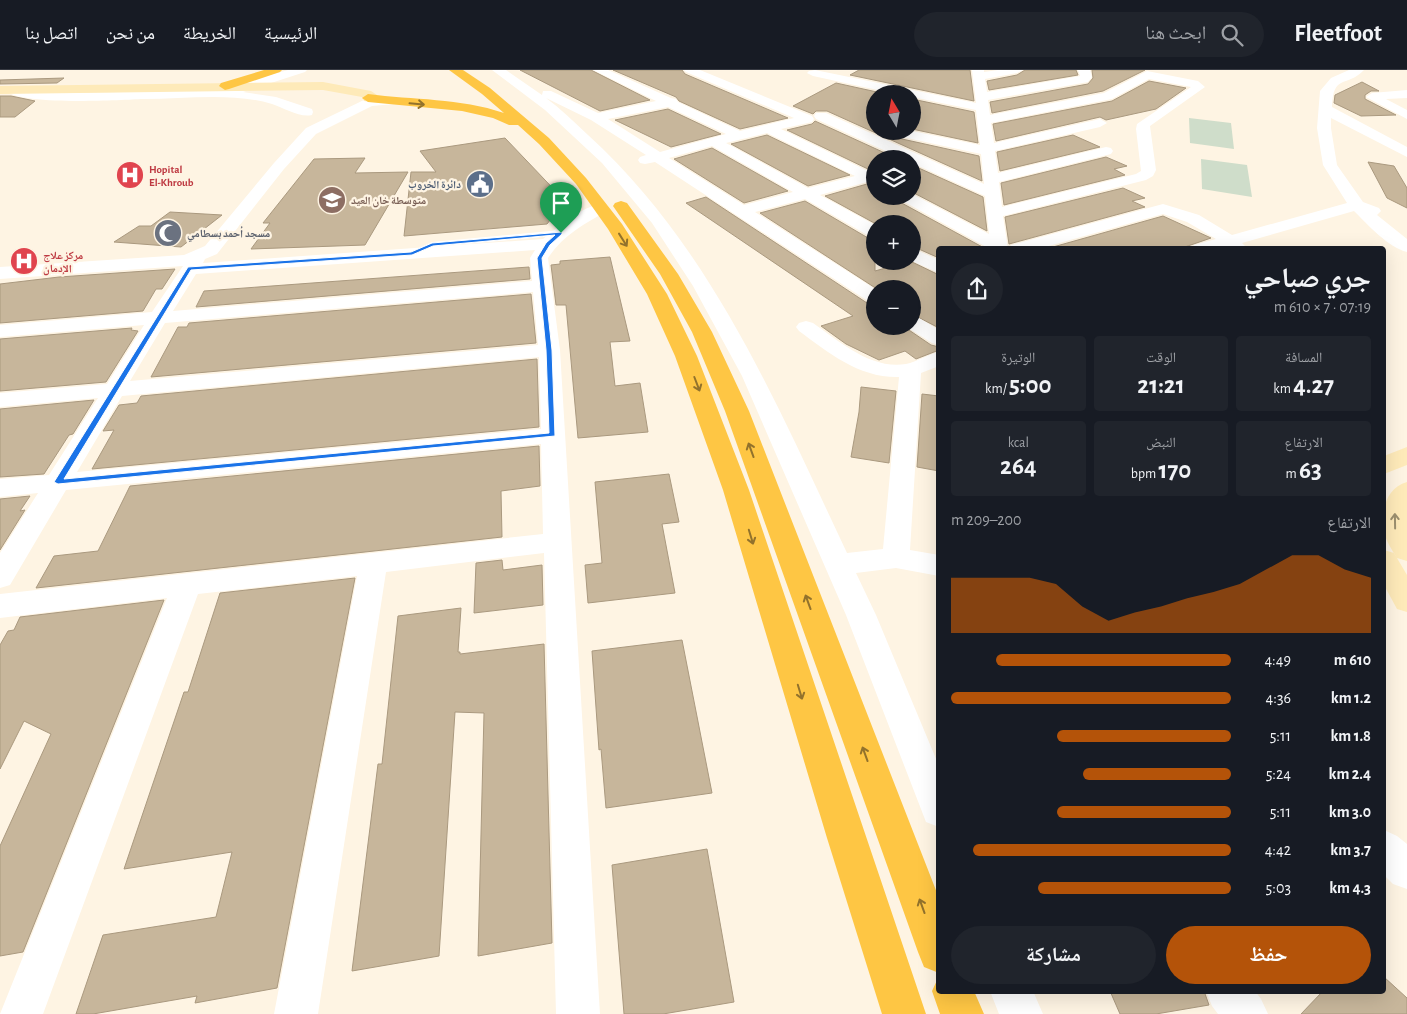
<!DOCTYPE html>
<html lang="ar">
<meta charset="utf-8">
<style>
:root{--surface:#171b24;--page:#20242c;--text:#f1f3f6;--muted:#9ea1a6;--line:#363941;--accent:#b45309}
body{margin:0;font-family:"Alegreya Sans","Noto Naskh Arabic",sans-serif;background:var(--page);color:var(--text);direction:rtl;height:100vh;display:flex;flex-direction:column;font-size:19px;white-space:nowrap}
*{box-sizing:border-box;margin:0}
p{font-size:16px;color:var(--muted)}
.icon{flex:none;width:28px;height:28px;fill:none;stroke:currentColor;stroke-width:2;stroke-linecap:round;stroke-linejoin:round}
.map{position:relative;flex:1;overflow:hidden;direction:ltr}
.details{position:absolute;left:936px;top:176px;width:450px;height:748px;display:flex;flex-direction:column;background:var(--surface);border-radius:5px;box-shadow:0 5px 20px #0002;direction:rtl}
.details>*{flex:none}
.needle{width:32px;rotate:350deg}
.buttons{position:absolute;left:866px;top:15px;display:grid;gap:10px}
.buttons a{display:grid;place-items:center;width:55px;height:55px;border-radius:50%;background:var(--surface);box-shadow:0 5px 20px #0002;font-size:25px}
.pin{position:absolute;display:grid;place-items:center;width:42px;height:42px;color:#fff;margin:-51px -21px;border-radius:50% 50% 50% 0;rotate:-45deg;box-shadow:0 0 5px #0007}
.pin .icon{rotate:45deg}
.round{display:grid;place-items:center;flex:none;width:52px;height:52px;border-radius:26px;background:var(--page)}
.overview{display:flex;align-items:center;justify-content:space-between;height:85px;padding:0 15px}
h1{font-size:28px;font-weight:700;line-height:38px}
.figures{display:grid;grid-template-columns:repeat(3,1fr);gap:8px;height:85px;padding:5px 15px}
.figures div{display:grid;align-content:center;border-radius:5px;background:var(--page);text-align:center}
.figures b{font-size:25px;font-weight:700}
.figures small{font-size:14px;font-weight:400}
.figures p{font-size:14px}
.chart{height:140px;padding:10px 15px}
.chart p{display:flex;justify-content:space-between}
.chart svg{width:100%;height:90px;margin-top:5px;fill:var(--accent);opacity:.7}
.primary-button{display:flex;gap:10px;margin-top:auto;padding:10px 15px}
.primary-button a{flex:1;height:58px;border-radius:30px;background:var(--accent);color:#fff;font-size:20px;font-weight:700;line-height:58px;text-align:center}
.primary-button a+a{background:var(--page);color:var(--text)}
ul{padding:0 15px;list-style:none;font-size:16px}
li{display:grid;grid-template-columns:80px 60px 1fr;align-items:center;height:38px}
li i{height:12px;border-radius:6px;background:var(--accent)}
header{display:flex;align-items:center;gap:30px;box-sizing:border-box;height:70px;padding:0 25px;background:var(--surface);border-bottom:1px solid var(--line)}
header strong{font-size:24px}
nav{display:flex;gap:28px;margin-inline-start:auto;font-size:18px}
.search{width:350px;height:45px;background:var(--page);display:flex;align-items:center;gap:12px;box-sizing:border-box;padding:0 18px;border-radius:28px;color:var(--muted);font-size:19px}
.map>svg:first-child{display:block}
</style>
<header>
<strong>Fleetfoot</strong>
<div class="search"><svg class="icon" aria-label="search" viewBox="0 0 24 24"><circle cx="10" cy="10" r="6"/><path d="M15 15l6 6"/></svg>ابحث هنا</div>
<nav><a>الرئيسية</a><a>الخريطة</a><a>من نحن</a><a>اتصل بنا</a></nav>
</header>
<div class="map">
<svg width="1407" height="944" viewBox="0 0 1407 944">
<rect width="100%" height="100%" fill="#fef4e3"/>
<path fill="#cfddca" d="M1189,48L1231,53L1234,79L1190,73Z
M1201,89L1247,95L1252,127L1202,119Z"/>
<path fill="#c7b69b" stroke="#aa997f" d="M520,0H591L650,30L600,41Z
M613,0H682L685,4L788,48L740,59L679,31L676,27Z
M859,0H970L974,31L850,5Z
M1025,0H1076L1078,5L989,20L987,11L1017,5Z
M1092,0H1145L1103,21L992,43L990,32L1088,14L1093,8Z
M64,8L57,13L0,14V10Z
M1149,11L1186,18L1156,39L1106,50L1100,47L996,71L993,54L1112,31Z
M1362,12L1379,21H1371L1365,25V29L1396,45L1361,46L1334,33L1335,25Z
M836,13L886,24H875V61H884L893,67L979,86L982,111L827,41H816L813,44L793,36Z
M0,26H11L35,31L15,47H0Z
M912,29L974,42L978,73L912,59Z
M668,39L721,64L671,77L615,50Z
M815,51L898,89H875V98L870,100L787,60L812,54Z
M767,65L850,105L808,116L731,74Z
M1073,65L1100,77L1000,101L997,82Z
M505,68L565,131L547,154L404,166L411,102H436L420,81Z
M712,78L788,121L744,133L674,89Z
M1106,87L1127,96L1114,99L1125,105L1004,135L1001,113Z
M365,88L355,103L408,102L365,175L251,179L270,153H263L314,89Z
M1368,92L1394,96L1407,118V138L1387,128Z
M912,95L983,127L987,161L912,122Z
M867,114L875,117V126H895L898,131L986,179H939V188L912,176V154H876L825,126Z
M1123,118L1145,128L1132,131L1145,137L1009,174L1005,147Z
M706,127L867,233L875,235V256H903L931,275L939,277V280L916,289L905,281L879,290L846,274L821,256L853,246L686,133Z
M805,131L868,168L875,169V201L910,191L939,205V258L912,244V219H877L760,143Z
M170,142L222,145L181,177L114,172L139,156H151Z
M1163,146L1211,168L1179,179H1046Z
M610,187L630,271L610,272L615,316L640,313L648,362L578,368L566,235H556L551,195L560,194V191Z
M529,197L530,209L196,237L204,221Z
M175,199L162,219H156L143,241L0,253V214L59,207Z
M531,224L536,273L151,307L178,257H187L189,253Z
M132,258L131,260L138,261L106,312L0,321V269Z
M537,289L539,357L92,399L114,360L103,361L119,335L137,333L141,326Z
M861,317L896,321L889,393L851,387L859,342Z
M922,324L939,326V401L917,397Z
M94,330L73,364L69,365L44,404L0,407V339Z
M539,376L540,416L501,421L502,467L36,518L54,486L98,481L130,416Z
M669,404L679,452L662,454L675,523L588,533L585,495L602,493L595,412Z
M30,426L20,441L25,440L0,480V429Z
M502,490L503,500L542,495L543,535L474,543L476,493Z
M355,508L277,918L195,933L197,926L93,944H76L103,865L216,847L232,782L124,799L184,622H188L220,523Z
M164,530L23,882L0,886V776L51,664L24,651L0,699V575L8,561L14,560L20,547Z
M461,538L458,582H460V584L544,574L552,873L478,886L484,643L455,642L439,886L352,901L378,694H382L398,546Z
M682,570L712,723L606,738L601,679L599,680L592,581Z
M707,779L734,932L663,944H624L612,795Z
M1384,907L1407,928V944H1301L1323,921H1384Z
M1110,921H1204L1209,935L1156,944H1120Z"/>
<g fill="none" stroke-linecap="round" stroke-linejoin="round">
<path fill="#fff" fill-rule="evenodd" d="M561,160L564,161V165L434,177L412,186L408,183L432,172Z"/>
<path fill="#fff" fill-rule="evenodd" d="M288,0H307L305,2L243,22L276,27L312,39L313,42L312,45C300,48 284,38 272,34C232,22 185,29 143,29C119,30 19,36 5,20L11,16L42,22L71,23L232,20L241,13Z
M492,0H506L542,25L543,21H551L598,43L656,31L593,0H608L671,28L676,29L678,32L740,61L794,48L686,2L684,0H700L812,46L814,49L812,52L781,59L870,102L875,100V115L867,112L820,125L875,155V167L869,166L805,129L755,142L875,219V233L868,231L655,92L645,94L640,93L638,90L640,87L646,85L591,50L546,28C561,39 574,52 588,65C712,178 777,335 847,483L883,479L899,307C859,308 829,283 799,261L796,257L799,253L806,251L813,253C839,271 871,300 906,294C917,292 928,284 939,282V296L921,303L910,480L939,485V506L896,498L856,503L876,545L939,696V757L926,752L846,545L742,306L693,216L652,153L602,93L545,40ZM668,37L726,64L660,82L608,49ZM767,63L855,106L808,118L726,73ZM712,76L793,122L744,135L669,88Z
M815,0L976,33L972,0H984V2L998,0H1023L1017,3L985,9L987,22L1080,6L1078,0H1090L1092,7L1088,12L988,30L990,45L1104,23L1147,1L1198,11L1205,17L1150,56L1156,100L1153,106L1146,110L1003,146L1008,179H990L899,129L897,126H912V124L989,164L985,126L912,93V89H903L816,49L814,46L816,43H826L984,114L981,84L893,65L886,61H912L980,75L976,40L912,27V24H896L813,6L807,3L809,1ZM1149,9L1191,17L1137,54L1136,59L1141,101L1136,104L1002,137L999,112L1111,84L1113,81L1111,78L1106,77L998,103L995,81L1100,57L1107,53L1100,49L994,73L991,53L1112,29Z
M1349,0H1364C1347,18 1333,3 1332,37L1407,77V87L1331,48V58L1337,95L1363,132L1379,138L1381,141L1377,145L1407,169V182C1389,178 1367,154 1354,141L1242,173L1248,179L1226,177L1191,179L1194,175L1216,169L1187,152L1163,144L1038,179H1008L1011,175L1163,134L1199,145L1232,165L1347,133L1323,95L1317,58L1320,21L1331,8Z
M1407,20V28L1386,29L1407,40V49L1366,27L1372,23Z
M390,27L396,31L394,34L372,36L316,64L284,99L217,184L205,189L203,193L543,169C557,158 588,130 607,135L609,138L607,141C584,154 562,166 548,188L560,280L600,944H556L544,483L386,502L318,944H274L357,506L198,524L43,944H0L167,528L0,548V524L543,464L541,374L66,420L10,515L0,518V483L38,423L0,427V409L49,405L98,328L0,337V323L107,314L144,255L0,267V255L152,242L183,196L0,209V197L184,185L205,176L274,93L306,58L366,29ZM535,180L530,188L532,211L173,241L196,204ZM533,222L538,275L130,311L165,253ZM539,287L541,359L77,402L122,326Z
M912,178L939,190V203L912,191Z
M912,246L919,248L939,260V275L932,273L905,256H912Z
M1384,760L1397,766L1407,774V819L1393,814L1384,805Z
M990,921H1033L1043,944H999Z
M1206,921H1255L1261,929L1268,944H1218L1212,936Z"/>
<path fill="#feeab9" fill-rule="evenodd" d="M323,12L371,21L377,25C373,31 370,32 364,31L362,27L323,20L0,24V16Z
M1407,377V395L1384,404V386Z
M1407,412V491L1397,488C1392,480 1385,470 1384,460C1381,440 1386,418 1407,412Z
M1384,480L1394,483L1407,505V542L1397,539L1384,515Z"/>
<path fill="#fec644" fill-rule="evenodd" d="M264,0H282L280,2L229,19L225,20L219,16L221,13Z
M449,0H463L490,18L549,68L586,108L622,154L667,224L697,286L749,420L926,944H882L827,768L723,420L675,286L647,224L608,159L576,114L539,74L518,55H509L493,48L462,41L368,32L362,28L368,24C413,30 460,28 504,43L482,24Z
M621,131L627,133L678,204L712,262L749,341L939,828V903L924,897L918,882L725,341L692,262L660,204L613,136L615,133Z
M939,906V921H974L984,944H940L932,921Z"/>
</g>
<defs><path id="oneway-shaft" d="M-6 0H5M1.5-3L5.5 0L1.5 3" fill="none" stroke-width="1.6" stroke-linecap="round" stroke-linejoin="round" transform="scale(1.25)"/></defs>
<g stroke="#92722c">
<use href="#oneway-shaft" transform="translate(417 34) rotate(5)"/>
<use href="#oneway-shaft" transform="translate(623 170) rotate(58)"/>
<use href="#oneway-shaft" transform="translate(697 314) rotate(69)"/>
<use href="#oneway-shaft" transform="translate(751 380) rotate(-110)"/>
<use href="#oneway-shaft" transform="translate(751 467) rotate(73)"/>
<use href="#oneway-shaft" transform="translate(808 532) rotate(-110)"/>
<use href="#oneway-shaft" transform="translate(800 622) rotate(73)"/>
<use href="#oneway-shaft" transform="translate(865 684) rotate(-110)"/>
<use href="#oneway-shaft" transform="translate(922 836) rotate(-110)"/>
</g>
<use stroke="#9c8f6f" href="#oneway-shaft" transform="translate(1395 451) rotate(-91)"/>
<path fill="#1a73e8" stroke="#fff" fill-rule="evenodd" d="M562,162V164L550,175L542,188L552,280L555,366L58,414L54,412L188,197L411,182L432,173ZM555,165L546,173L537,188L546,280L549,363L64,409L191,200L412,185L433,176Z"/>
<defs>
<symbol id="hospital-disc" viewBox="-11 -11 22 22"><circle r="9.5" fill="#e0444e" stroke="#fef4e3"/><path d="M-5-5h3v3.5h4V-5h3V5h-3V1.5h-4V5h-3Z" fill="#fff"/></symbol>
<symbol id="civic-disc" viewBox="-11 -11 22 22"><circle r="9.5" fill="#5c6f8a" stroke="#fef4e3"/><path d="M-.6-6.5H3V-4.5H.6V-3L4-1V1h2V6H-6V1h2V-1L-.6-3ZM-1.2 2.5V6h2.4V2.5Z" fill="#fff"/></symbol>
<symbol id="school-disc" viewBox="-11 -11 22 22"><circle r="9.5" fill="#8d6e63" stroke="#fef4e3"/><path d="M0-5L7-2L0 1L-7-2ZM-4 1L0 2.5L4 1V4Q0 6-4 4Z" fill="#fff"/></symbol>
<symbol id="mosque-disc" viewBox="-11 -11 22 22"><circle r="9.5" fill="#6b7280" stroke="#fef4e3"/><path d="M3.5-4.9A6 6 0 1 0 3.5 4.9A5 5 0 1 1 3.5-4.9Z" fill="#fff"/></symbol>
</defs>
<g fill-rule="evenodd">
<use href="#hospital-disc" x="114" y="89" width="32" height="32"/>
<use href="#civic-disc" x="464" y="98" width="32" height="32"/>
<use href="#school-disc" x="316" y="114" width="32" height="32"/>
<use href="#mosque-disc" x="152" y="147" width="32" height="32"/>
<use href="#hospital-disc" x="8" y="175" width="32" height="32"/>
</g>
<g text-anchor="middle" stroke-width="4.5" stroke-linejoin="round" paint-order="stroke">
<g font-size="11" font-weight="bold" fill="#be3a42" stroke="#fef4e3" text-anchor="start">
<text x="149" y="103">Hopital<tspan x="149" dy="13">El-Khroub</tspan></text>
<text x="43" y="189">مركز علاج<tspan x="43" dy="13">الإدمان</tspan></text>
</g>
<g font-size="11" font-weight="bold" fill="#4e5e75" stroke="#fef4e3" text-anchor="end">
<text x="461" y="118">دائرة الخروب</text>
</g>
<g font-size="11" font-weight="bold" fill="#785e54" stroke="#fef4e3" text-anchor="start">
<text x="351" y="134">متوسطة خان العيد</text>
</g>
<g font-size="11" font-weight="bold" fill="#5b616d" stroke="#fef4e3" text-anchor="start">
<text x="187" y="167">مسجد أحمد بسطامي</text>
</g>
</g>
</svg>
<div class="buttons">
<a><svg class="needle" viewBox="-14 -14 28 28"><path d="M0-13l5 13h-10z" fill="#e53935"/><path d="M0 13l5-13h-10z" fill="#9ea1a6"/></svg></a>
<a><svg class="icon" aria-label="layers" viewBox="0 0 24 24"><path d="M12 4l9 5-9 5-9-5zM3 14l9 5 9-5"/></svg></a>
<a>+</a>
<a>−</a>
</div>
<div class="pin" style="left:561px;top:163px;background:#1e9e55"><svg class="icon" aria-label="arrive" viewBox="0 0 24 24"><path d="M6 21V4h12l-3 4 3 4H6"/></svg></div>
<section class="details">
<div class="overview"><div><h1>جري صباحي</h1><p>07:19 · 7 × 610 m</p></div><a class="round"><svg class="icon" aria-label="share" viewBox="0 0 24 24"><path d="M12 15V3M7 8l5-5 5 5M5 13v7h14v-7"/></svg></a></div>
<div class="figures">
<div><p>المسافة</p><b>4.27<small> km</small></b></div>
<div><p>الوقت</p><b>21:21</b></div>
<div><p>الوتيرة</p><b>5:00<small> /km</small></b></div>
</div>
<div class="figures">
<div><p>الارتفاع</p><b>63<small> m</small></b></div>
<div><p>النبض</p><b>170<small> bpm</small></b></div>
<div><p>kcal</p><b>264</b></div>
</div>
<div class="chart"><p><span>الارتفاع</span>200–209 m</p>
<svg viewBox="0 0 160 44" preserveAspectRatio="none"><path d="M0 44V17L10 17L20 17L30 17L40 20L50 31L60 38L70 34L80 31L90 27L100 24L110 20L120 13L130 6L140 6L150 13L160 17V44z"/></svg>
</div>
<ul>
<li><b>610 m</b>4:49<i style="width:84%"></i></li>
<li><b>1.2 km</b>4:36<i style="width:100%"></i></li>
<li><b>1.8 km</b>5:11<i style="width:62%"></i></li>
<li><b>2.4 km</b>5:24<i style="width:53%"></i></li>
<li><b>3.0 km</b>5:11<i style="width:62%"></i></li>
<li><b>3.7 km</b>4:42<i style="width:92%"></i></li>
<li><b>4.3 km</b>5:03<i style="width:69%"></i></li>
</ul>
<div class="primary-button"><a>حفظ</a><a>مشاركة</a></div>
</section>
</div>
